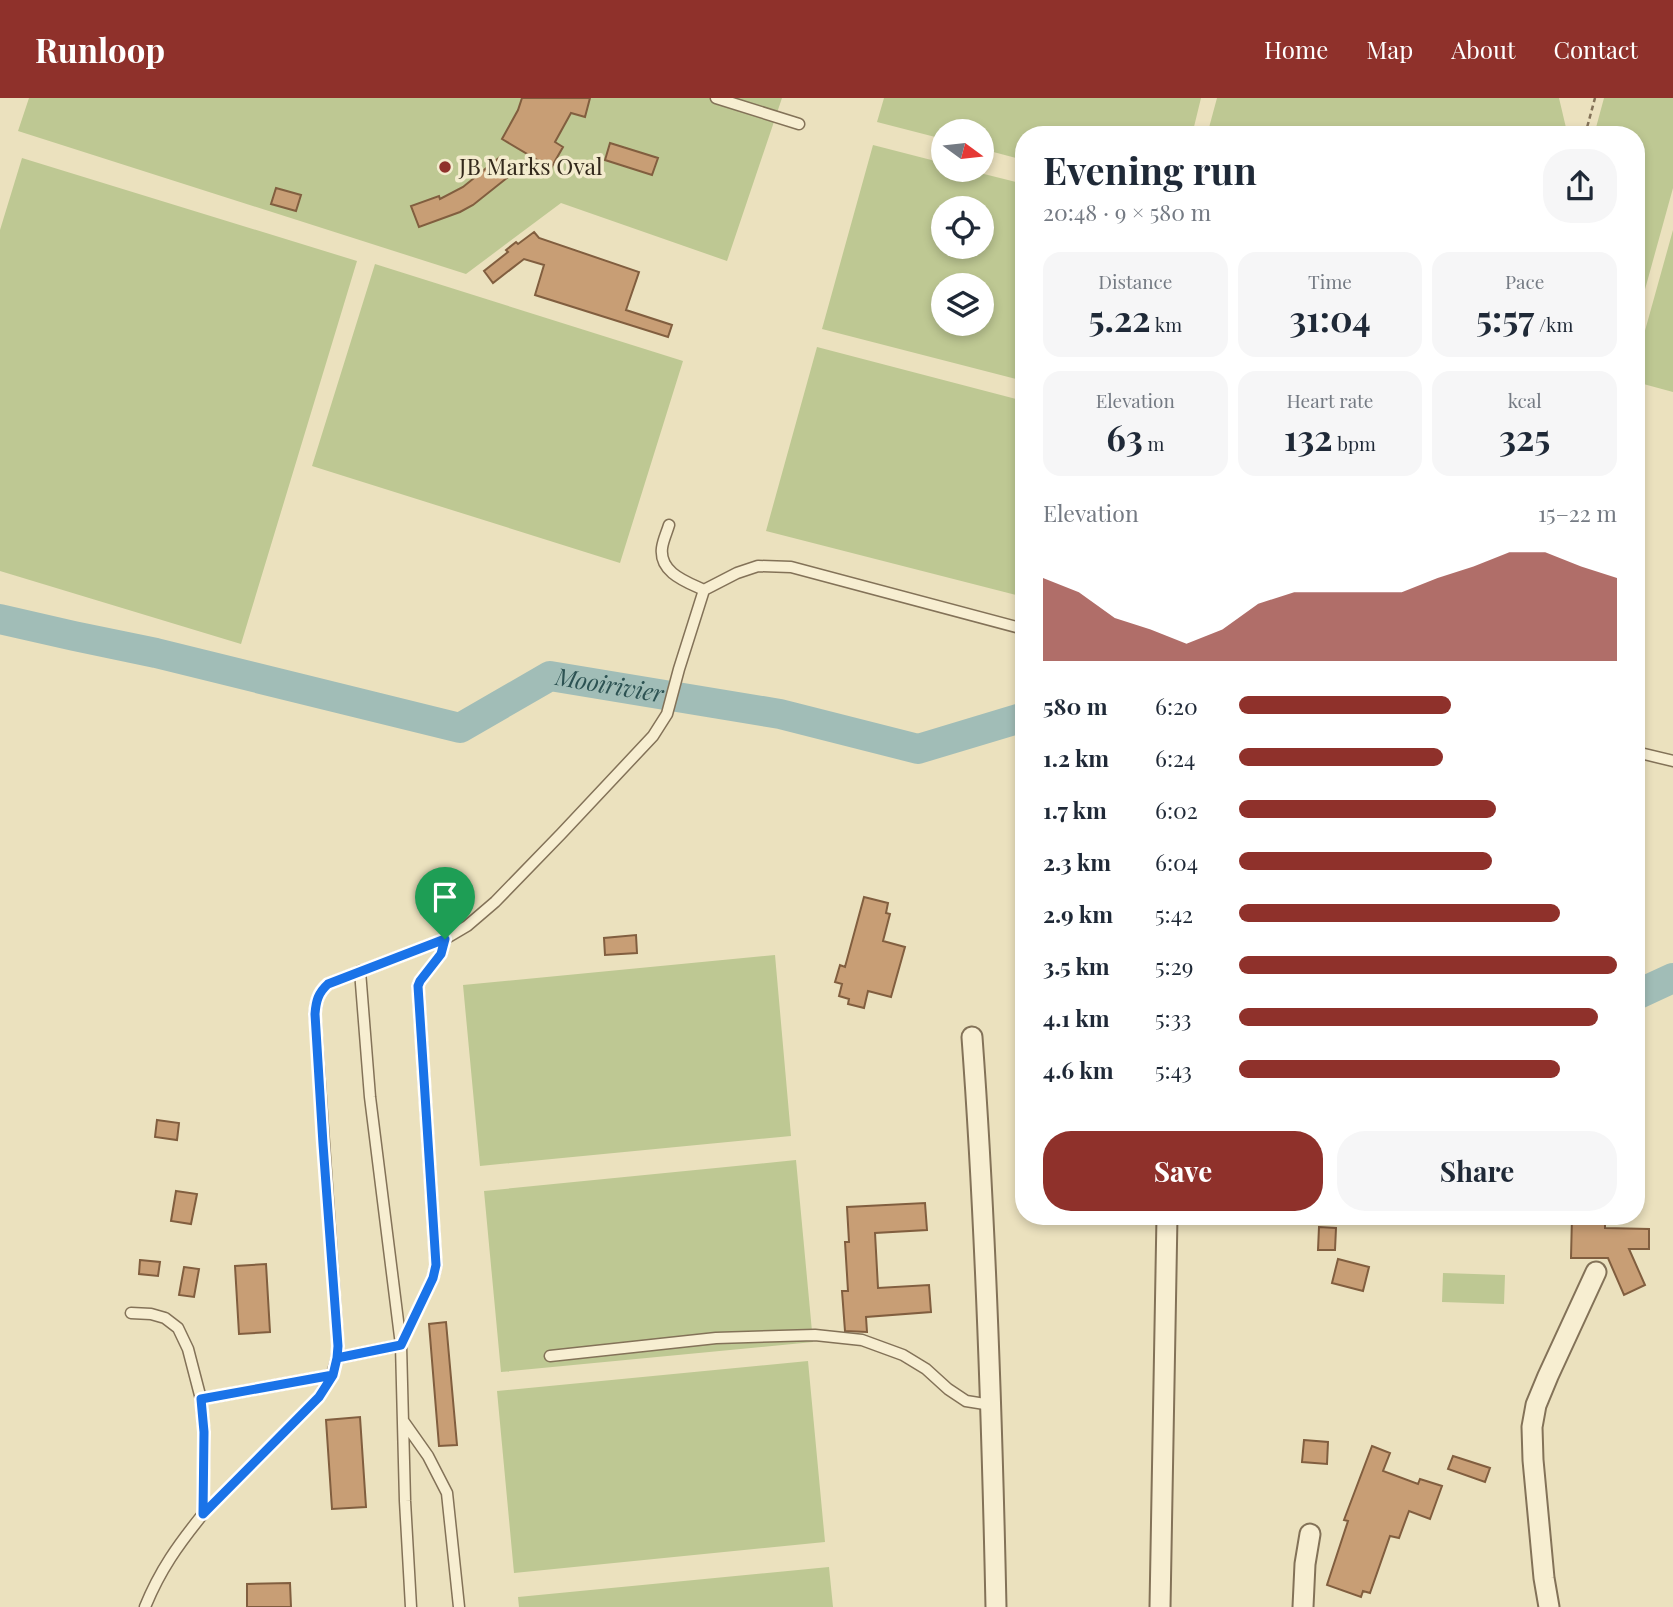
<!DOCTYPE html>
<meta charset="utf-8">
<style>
:root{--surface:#fff;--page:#f6f6f7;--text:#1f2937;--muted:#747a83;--accent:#8f312b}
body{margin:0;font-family:"Playfair Display",serif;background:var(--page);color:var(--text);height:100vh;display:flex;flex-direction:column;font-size:26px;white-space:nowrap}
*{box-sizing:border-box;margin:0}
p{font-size:23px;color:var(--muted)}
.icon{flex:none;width:38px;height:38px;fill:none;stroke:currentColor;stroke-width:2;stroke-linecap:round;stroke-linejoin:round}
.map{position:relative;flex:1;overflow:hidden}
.panel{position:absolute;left:1015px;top:28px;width:630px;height:1099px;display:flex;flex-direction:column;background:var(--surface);border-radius:28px;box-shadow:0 4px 10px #0003}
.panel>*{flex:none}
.needle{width:46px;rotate:105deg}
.buttons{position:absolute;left:931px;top:21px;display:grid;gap:14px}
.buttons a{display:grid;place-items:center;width:63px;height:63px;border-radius:50%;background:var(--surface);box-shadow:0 4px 10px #0003;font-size:35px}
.pin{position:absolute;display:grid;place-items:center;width:60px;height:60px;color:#fff;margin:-72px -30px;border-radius:50% 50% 50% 0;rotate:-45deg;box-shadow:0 0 7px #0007}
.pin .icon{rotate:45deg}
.round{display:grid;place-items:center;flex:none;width:74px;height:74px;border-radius:28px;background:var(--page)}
.head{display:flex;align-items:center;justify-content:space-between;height:119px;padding:0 28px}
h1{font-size:38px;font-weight:700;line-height:52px}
.metrics{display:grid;grid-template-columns:repeat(3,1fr);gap:10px;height:119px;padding:7px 28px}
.metrics div{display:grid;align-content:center;border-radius:18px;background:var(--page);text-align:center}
.metrics b{font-size:35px;font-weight:700}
.metrics small{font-size:19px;font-weight:400}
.metrics p{font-size:19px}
.chart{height:196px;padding:14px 28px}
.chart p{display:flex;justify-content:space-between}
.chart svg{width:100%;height:126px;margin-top:7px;fill:var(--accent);opacity:.7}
.action{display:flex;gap:14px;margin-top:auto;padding:14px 28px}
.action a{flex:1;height:80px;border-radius:28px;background:var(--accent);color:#fff;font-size:28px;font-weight:700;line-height:80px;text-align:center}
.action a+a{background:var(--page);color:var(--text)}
ul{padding:0 28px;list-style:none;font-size:23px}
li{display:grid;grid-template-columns:112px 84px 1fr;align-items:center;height:52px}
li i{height:18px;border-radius:9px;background:var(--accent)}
header{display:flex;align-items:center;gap:42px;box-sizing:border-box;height:98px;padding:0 35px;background:var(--accent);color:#fff}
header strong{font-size:33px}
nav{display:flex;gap:38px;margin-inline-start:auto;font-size:24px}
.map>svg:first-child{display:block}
</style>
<header>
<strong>Runloop</strong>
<nav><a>Home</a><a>Map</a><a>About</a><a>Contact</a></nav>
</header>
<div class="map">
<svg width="1673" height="1509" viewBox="0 0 1673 1509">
<rect width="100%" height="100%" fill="#ebe1be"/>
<path fill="#bec893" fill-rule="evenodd" d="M29,0H782L727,163L561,105L466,176L18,33Z
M884,0H1201L1192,37H1024V62L982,51V33H943V41L877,24Z
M1217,0H1559L1567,34L1566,37H1207Z
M1604,0H1673V90L1636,224V37H1594Z
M873,47L943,65V72H968L1024,86V283L822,231ZM943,110H982V149H943ZM943,187H982V226H943Z
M22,60L357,163L241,546L0,473V132Z
M1673,132V294L1636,284V265Z
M375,166L683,263L620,465L312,368Z
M817,249L1024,303V499L766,433Z
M775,857L791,1038L480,1068L463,887Z
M796,1062L813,1244L501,1274L484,1093Z
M1443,1175L1505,1177L1504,1206L1442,1204Z
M808,1263L825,1444L514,1475L497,1293Z
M829,1469L833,1509H519L518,1499Z"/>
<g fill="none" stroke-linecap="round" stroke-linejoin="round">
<g stroke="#a1bdb7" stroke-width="30">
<path id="s1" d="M0,521L74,538L156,555L460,630L550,578L780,616L918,651L1024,619"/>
<path d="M1636,897L1673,880"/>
</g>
</g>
<path fill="#c89e75" stroke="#815e3f" stroke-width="2" d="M522,0H590L585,19L571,15L555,44L563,49L551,70L502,41L518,12Z
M610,45L658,60L652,77L605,62Z
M500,59L512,76L473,107L460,114L419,129L411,108L439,98L440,101L463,89Z
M276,90L301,97L296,113L271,106Z
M534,134L539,140L639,174L626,212L672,227L668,239L535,197L544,167L524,161L493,185L484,173L508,154L506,152L516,144L518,146Z
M864,799L888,805L886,815L890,816L883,843L905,849L891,899L868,893L864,910L848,906L849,901L839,898L842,886L835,884L840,867L845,869Z
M636,837L637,855L605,857L604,840Z
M157,1022L179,1025L177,1042L155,1039Z
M176,1093L197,1096L191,1126L171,1123Z
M925,1105L927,1132L875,1135L878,1190L929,1187L931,1214L866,1219L867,1234L845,1233L842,1193H848L845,1144H849L847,1109Z
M1572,1118H1605V1130L1649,1131V1151H1629L1645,1187L1624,1197L1608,1160H1571Z
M1319,1129L1336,1130L1335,1152H1318Z
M1338,1161L1369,1169L1363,1193L1332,1185Z
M140,1162L160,1164L158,1178L139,1176Z
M266,1166L270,1234L239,1236L235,1168Z
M184,1169L199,1171L194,1199L179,1197Z
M446,1224L457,1347L439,1348L429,1226Z
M360,1319L366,1409L332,1411L326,1322Z
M1304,1342L1328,1344L1327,1366L1302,1364Z
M1372,1348L1390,1355L1383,1373L1418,1386L1420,1381L1442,1388L1430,1421L1409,1413L1399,1440L1390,1438L1370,1495L1363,1493L1361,1499L1327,1487L1348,1423L1344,1422Z
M1453,1358L1490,1370L1485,1384L1448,1371Z
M290,1485L291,1509H247V1486Z"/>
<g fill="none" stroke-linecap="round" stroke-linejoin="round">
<defs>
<path id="lane" d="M716,0L799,26
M704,492L737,475L758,468L791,469L1024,531
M1636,654L1673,663
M360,873L370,999L401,1247L405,1403L411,1509
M131,1215L151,1216L165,1220L178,1230L188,1251L201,1301L204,1333L203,1416
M550,1258L716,1240L815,1237L862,1242L903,1257L926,1271L948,1291L966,1303L991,1307
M337,1260L401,1247L433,1180L436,1167L418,888L420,883L441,856L445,841
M201,1301L333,1277
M404,1324L428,1358L447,1395L459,1509
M145,1509C160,1472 178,1447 203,1416L319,1299C330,1281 337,1270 338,1248L315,916C316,903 318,895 328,886L445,841L467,828L495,804L561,736L653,638L667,616L679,571L704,492C687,484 659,475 662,450C663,442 667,434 669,427"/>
<path id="street" d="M972,939C986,1129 992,1319 996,1509
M1160,1509L1167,1118
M1303,1509L1305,1466L1310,1436
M1549,1509L1544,1480L1533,1362L1532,1329L1536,1307L1548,1278L1596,1174"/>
</defs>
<use href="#lane" stroke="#837258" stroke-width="13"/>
<use href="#street" stroke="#837258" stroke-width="23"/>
<path stroke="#837258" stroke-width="2.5" stroke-dasharray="5 3.5" stroke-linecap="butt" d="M1585,37L1595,0"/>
<use href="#lane" stroke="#f7eed1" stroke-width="10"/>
<use href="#street" stroke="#f7eed1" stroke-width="19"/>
</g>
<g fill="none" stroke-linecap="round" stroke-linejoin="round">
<defs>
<path id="route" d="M445,841L328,886C318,895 316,903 315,916L323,1046L338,1248L337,1260L333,1277L201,1301L204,1334L203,1416L319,1299L333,1277L337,1260L401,1247L433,1180L436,1167L418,888L420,883L441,856L445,841"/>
</defs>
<use href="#route" stroke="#fff" stroke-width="14"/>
<use href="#route" stroke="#1a73e8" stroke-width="9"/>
</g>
<circle fill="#8f312b" stroke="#f3ebcd" stroke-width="2.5" cx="445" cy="69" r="7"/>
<g text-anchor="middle" stroke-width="7" stroke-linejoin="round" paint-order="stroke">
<g font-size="23" fill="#33291c" stroke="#f3ebcd" text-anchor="start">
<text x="459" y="77">JB Marks Oval</text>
</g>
<g font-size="24" font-style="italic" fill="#2c5252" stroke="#f3ebcd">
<text dy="8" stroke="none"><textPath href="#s1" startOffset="637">Mooirivier</textPath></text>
</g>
</g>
</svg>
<div class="buttons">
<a><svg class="needle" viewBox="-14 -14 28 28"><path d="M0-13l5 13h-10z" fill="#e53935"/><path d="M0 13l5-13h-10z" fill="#747a83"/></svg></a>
<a><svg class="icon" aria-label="locate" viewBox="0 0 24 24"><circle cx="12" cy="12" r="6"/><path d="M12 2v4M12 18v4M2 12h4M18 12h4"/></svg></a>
<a><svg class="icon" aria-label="layers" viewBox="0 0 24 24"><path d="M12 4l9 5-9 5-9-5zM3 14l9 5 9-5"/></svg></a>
</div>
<div class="pin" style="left:445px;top:841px;background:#1e9e55"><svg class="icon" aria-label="arrive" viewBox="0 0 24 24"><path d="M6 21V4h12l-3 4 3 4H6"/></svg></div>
<section class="panel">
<div class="head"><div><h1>Evening run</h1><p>20:48 · 9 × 580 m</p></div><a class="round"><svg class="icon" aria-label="share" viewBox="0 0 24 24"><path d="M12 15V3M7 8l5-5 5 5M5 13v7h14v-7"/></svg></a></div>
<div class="metrics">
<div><p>Distance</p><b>5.22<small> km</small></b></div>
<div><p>Time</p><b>31:04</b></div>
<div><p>Pace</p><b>5:57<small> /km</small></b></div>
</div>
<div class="metrics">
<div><p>Elevation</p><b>63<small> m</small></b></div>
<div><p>Heart rate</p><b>132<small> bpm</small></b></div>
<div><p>kcal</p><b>325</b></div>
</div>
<div class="chart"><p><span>Elevation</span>15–22 m</p>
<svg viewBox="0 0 160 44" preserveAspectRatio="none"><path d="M0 44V15L10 20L20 29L30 33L40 38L50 33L60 24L70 20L80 20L90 20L100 20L110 15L120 11L130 6L140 6L150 11L160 15V44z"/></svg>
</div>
<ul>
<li><b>580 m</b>6:20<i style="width:56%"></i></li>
<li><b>1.2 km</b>6:24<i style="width:54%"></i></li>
<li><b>1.7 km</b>6:02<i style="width:68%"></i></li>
<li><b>2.3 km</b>6:04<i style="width:67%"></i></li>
<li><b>2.9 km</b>5:42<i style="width:85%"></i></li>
<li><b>3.5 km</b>5:29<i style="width:100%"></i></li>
<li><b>4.1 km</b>5:33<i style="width:95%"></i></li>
<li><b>4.6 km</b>5:43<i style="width:85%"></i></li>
</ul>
<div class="action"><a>Save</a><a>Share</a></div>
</section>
</div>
